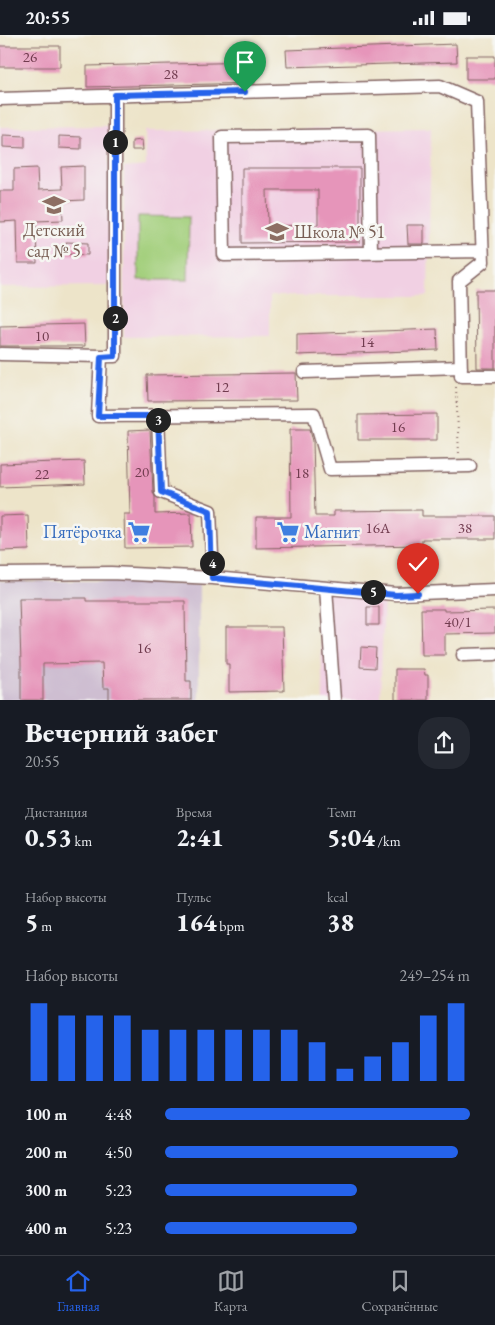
<!DOCTYPE html>
<html lang="ru">
<meta charset="utf-8">
<style>
:root{--surface:#171b24;--page:#242831;--text:#f1f3f6;--muted:#9ea1a6;--line:#363941;--accent:#2563eb}
body{margin:0;font-family:"EB Garamond",serif;background:var(--page);color:var(--text);height:100vh;display:flex;flex-direction:column;font-size:19px;white-space:nowrap}
*{box-sizing:border-box;margin:0}
p{font-size:16px;color:var(--muted)}
.icon{flex:none;width:28px;height:28px;fill:none;stroke:currentColor;stroke-width:2;stroke-linecap:round;stroke-linejoin:round}
.map{position:relative;height:665px;overflow:hidden}
.panel{display:flex;flex-direction:column;background:var(--surface);flex:1}
.panel>*{flex:none}
.pin{position:absolute;display:grid;place-items:center;width:42px;height:42px;color:#fff;margin:-51px -21px;border-radius:50% 50% 50% 0;rotate:-45deg;box-shadow:0 0 5px #0007}
.pin .icon{rotate:45deg}
.km{position:absolute;width:25px;height:25px;margin:-12px;border-radius:50%;background:#222;color:#fff;font-size:14px;line-height:25px;text-align:center}
.round{display:grid;place-items:center;flex:none;width:52px;height:52px;border-radius:20px;background:var(--page)}
.overview{display:flex;align-items:center;justify-content:space-between;height:85px;padding:0 25px}
h1{font-size:28px;font-weight:800;line-height:38px}
.stats{display:grid;grid-template-columns:repeat(3,1fr);gap:8px;height:85px;padding:5px 25px}
.stats div{display:grid;align-content:center}
.stats b{font-size:25px;font-weight:800}
.stats small{font-size:14px;font-weight:400}
.stats p{font-size:14px}
.chart{height:140px;padding:10px 25px}
.chart p{display:flex;justify-content:space-between}
.chart svg{width:100%;height:90px;margin-top:5px;stroke:var(--accent);stroke-width:6}
ul{padding:0 25px;list-style:none;font-size:16px}
li{display:grid;grid-template-columns:80px 60px 1fr;align-items:center;height:38px}
li i{height:12px;border-radius:6px;background:var(--accent)}
.status{display:flex;justify-content:space-between;align-items:center;height:35px;padding:0 25px;background:var(--surface);direction:ltr}
.status svg{height:14px;fill:currentColor}
.tab-bar{display:flex;justify-content:space-around;align-items:center;height:70px;border-top:1px solid var(--line);background:var(--surface);font-size:14px;color:var(--muted)}
.tab-bar a{display:grid;justify-items:center;gap:2px}
.tab-bar .selected{color:var(--accent)}
.map>svg:first-child{display:block}
</style>
<div class="status"><b>20:55</b><svg viewBox="0 0 49 12"><path d="M0 12V9h3v3zM5 12V6h3v6zM10 12V3h3v9zM15 12V0h3v12zM26 1h20v11H26zM47 4h2v5h-2z"/></svg></div>
<div class="map">
<svg width="495" height="665" viewBox="0 0 495 665">
<rect width="100%" height="100%" fill="#f6f6f2"/>
<filter id="ink" filterUnits="userSpaceOnUse"><feTurbulence type="fractalNoise" baseFrequency=".02" numOctaves="2"/><feDisplacementMap in="SourceGraphic" scale="10" xChannelSelector="R" yChannelSelector="G"/><feConvolveMatrix kernelMatrix="1 2 1 2 8 2 1 2 1" color-interpolation-filters="sRGB"/></filter>
<filter id="wash" filterUnits="userSpaceOnUse"><feTurbulence type="fractalNoise" baseFrequency=".0096" numOctaves="4" result="noise"/><feDisplacementMap in="SourceGraphic" scale="20" xChannelSelector="R" yChannelSelector="G"/><feGaussianBlur stdDeviation="1.12" result="paint"/><feColorMatrix in="noise" values="0 0 0 0 0 0 0 0 0 0 0 0 0 0 0 0 0 1.4 0 .05"/><feComposite in="paint" operator="in"/></filter>
<g filter="url(#wash)">
<rect width="100%" height="100%" fill="#ede4c9"/>
<path fill="#f1d0e3" d="M109,91L108,248L107,251L0,252V92Z
M431,93L428,261H270V301L124,302V133L146,131L145,96Z
M319,558L378,562L384,564L380,665H323Z"/>
<path fill="#cebed1" d="M0,546H103L199,550V665H0Z"/>
<path fill="#a3cf7c" stroke="#767754" d="M138,181L189,182L188,245H138Z"/>
<g id="blocks">
<path fill="#e695ba" fill-rule="evenodd" d="M456,9L457,27L287,32L286,15Z
M0,11H60V32H0Z
M466,21H495V44H466Z
M255,27V48L87,52V31Z
M3,100L25,101V113L3,112Z
M59,101L81,102V114L59,113Z
M142,105L143,115H132V106Z
M84,131V165L62,166L63,185L36,186L37,228H18L17,186L0,187V156H14V134L37,133L38,155L62,154L61,132Z
M242,133H360V207L242,208ZM267,155H318V190L268,191Z
M407,190H424V209H408Z
M66,207L88,208V220L66,219Z
M476,255H495V333H477Z
M84,289L85,311H0V291Z
M437,294L438,315L297,320V299Z
M296,338L297,365L148,366L147,340Z
M437,379V405H358V380Z
M290,394H310L313,406L315,481H334V476L422,475V481H495V504H422V510L256,513V482H291Z
M150,395L153,457L155,462V479L191,478L192,512L125,513L124,479H130L128,396Z
M84,426L85,449L0,452V429Z
M28,480L29,515L0,516V481Z
M19,563H86V566H185L186,646H191V665H109V653H103L102,628L43,629V665H21V629Z
M367,572H379V590H367Z
M421,574H444V576L495,575V598L445,599V620H422Z
M226,592H282L284,656L229,657V629H226Z
M361,612L376,613L375,633L360,632Z
M395,634H424L425,640H428V665H395Z"/>
</g>
</g>
<g filter="url(#ink)">
<use href="#blocks" fill-opacity="0" stroke="#836462" stroke-width="1"/>
<g fill="none" stroke-linecap="round" stroke-linejoin="round">
<defs>
<path id="minor" d="M0,64L440,51L477,67L483,227L459,246L461,341H495
M371,218L369,100L222,102L224,220L482,216
M0,319L101,321L98,381L314,379L330,434L470,431
M101,321H115V61
M304,337L461,332
M158,381L161,457L210,476L213,543
M0,539L111,538L213,543L396,559L495,555
M326,553L334,665
M463,620L495,619"/>
</defs>
<use href="#minor" stroke="#836462" stroke-width="15"/>
<path stroke="#836462" stroke-width="2" stroke-dasharray="1 4" stroke-linecap="butt" d="M456,352L459,419"/>
<use href="#minor" stroke="#fff" stroke-width="12"/>
</g>
</g>
<g fill="none" stroke-linecap="round" stroke-linejoin="round" filter="url(#ink)">
<defs>
<path id="route" d="M245,57L115,60V321L101,322L98,381H158L161,457L210,476L212,543L396,560L418,559"/>
</defs>
<use href="#route" stroke="#fff" stroke-width="10"/>
<use href="#route" stroke="#2563eb" stroke-width="6"/>
</g>
<defs>
<symbol id="school-bare" viewBox="-9 -9 18 18"><path d="M0-5L7-2L0 1L-7-2ZM-4 1L0 2.5L4 1V4Q0 6-4 4Z" fill="#8d6e63" stroke="#f6f6f2" stroke-width="2.5" paint-order="stroke"/></symbol>
<symbol id="supermarket-bare" viewBox="-9 -9 18 18"><path d="M-6-5.5h2.5l.6 2H6L4.5 2H-2.5L-4.4-4H-6ZM-1.5 3.2a1.3 1.3 0 1 0 .1 0ZM3 3.2a1.3 1.3 0 1 0 .1 0Z" fill="#3f7fe0" stroke="#f6f6f2" stroke-width="2.5" paint-order="stroke"/></symbol>
</defs>
<g fill-rule="evenodd">
<use href="#school-bare" x="38" y="154" width="32" height="32"/>
<use href="#school-bare" x="261" y="181" width="32" height="32"/>
<use href="#supermarket-bare" x="123" y="481" width="32" height="32"/>
<use href="#supermarket-bare" x="272" y="481" width="32" height="32"/>
</g>
<g text-anchor="middle" stroke-width="5" stroke-linejoin="round" paint-order="stroke">
<g font-size="15" fill="#713c4f">
<text x="30" y="27">26</text>
<text x="171" y="44">28</text>
<text x="42" y="306">10</text>
<text x="367" y="312">14</text>
<text x="222" y="357">12</text>
<text x="398" y="397">16</text>
<text x="142" y="442">20</text>
<text x="302" y="443">18</text>
<text x="42" y="444">22</text>
<text x="378" y="498">16А</text>
<text x="465" y="498">38</text>
<text x="458" y="592">40/1</text>
<text x="144" y="618">16</text>
</g>
<g font-size="18" fill="#785e54" stroke="#f6f6f2">
<text x="54" y="201">Детский<tspan x="54" dy="21">сад № 5</tspan></text>
<text x="294" y="203" text-anchor="start">Школа № 51</text>
</g>
<g font-size="18" fill="#366cbe" stroke="#f6f6f2" text-anchor="end">
<text x="122" y="503">Пятёрочка</text>
<text x="304" y="503" text-anchor="start">Магнит</text>
</g>
</g>
</svg>
<div class="pin" style="left:245px;top:57px;background:#1e9e55"><svg class="icon" aria-label="arrive" viewBox="0 0 24 24"><path d="M6 21V4h12l-3 4 3 4H6"/></svg></div>
<div class="pin" style="left:418px;top:559px;background:#d93025"><svg class="icon" aria-label="check" viewBox="0 0 24 24"><path d="M5 12l5 5 9-10"/></svg></div>
<b class="km" style="left:115px;top:107px">1</b>
<b class="km" style="left:115px;top:283px">2</b>
<b class="km" style="left:158px;top:385px">3</b>
<b class="km" style="left:212px;top:528px">4</b>
<b class="km" style="left:373px;top:557px">5</b>
</div>
<section class="panel">
<div class="overview"><div><h1>Вечерний забег</h1><p>20:55</p></div><a class="round"><svg class="icon" aria-label="share" viewBox="0 0 24 24"><path d="M12 15V3M7 8l5-5 5 5M5 13v7h14v-7"/></svg></a></div>
<div class="stats">
<div><p>Дистанция</p><b>0.53<small> km</small></b></div>
<div><p>Время</p><b>2:41</b></div>
<div><p>Темп</p><b>5:04<small> /km</small></b></div>
</div>
<div class="stats">
<div><p>Набор высоты</p><b>5<small> m</small></b></div>
<div><p>Пульс</p><b>164<small> bpm</small></b></div>
<div><p>kcal</p><b>38</b></div>
</div>
<div class="chart"><p><span>Набор высоты</span>249–254 m</p>
<svg viewBox="0 0 160 44" preserveAspectRatio="none"><path d="M5 44V6M15 44V12M25 44V12M35 44V12M45 44V19M55 44V19M65 44V19M75 44V19M85 44V19M95 44V19M105 44V25M115 44V38M125 44V32M135 44V25M145 44V12M155 44V6"/></svg>
</div>
<ul>
<li><b>100 m</b>4:48<i style="width:100%"></i></li>
<li><b>200 m</b>4:50<i style="width:96%"></i></li>
<li><b>300 m</b>5:23<i style="width:63%"></i></li>
<li><b>400 m</b>5:23<i style="width:63%"></i></li>
</ul>
</section>
<nav class="tab-bar">
<a class="selected"><svg class="icon" aria-label="home" viewBox="0 0 24 24"><path d="M3 11l9-7 9 7M6 9v11h12V9"/></svg>Главная</a>
<a><svg class="icon" aria-label="map" viewBox="0 0 24 24"><path d="M3 6l6-2 6 2 6-2v14l-6 2-6-2-6 2zM9 4v14M15 6v14"/></svg>Карта</a>
<a><svg class="icon" aria-label="saved" viewBox="0 0 24 24"><path d="M7 4h10v16l-5-4-5 4z"/></svg>Сохранённые</a>
</nav>
